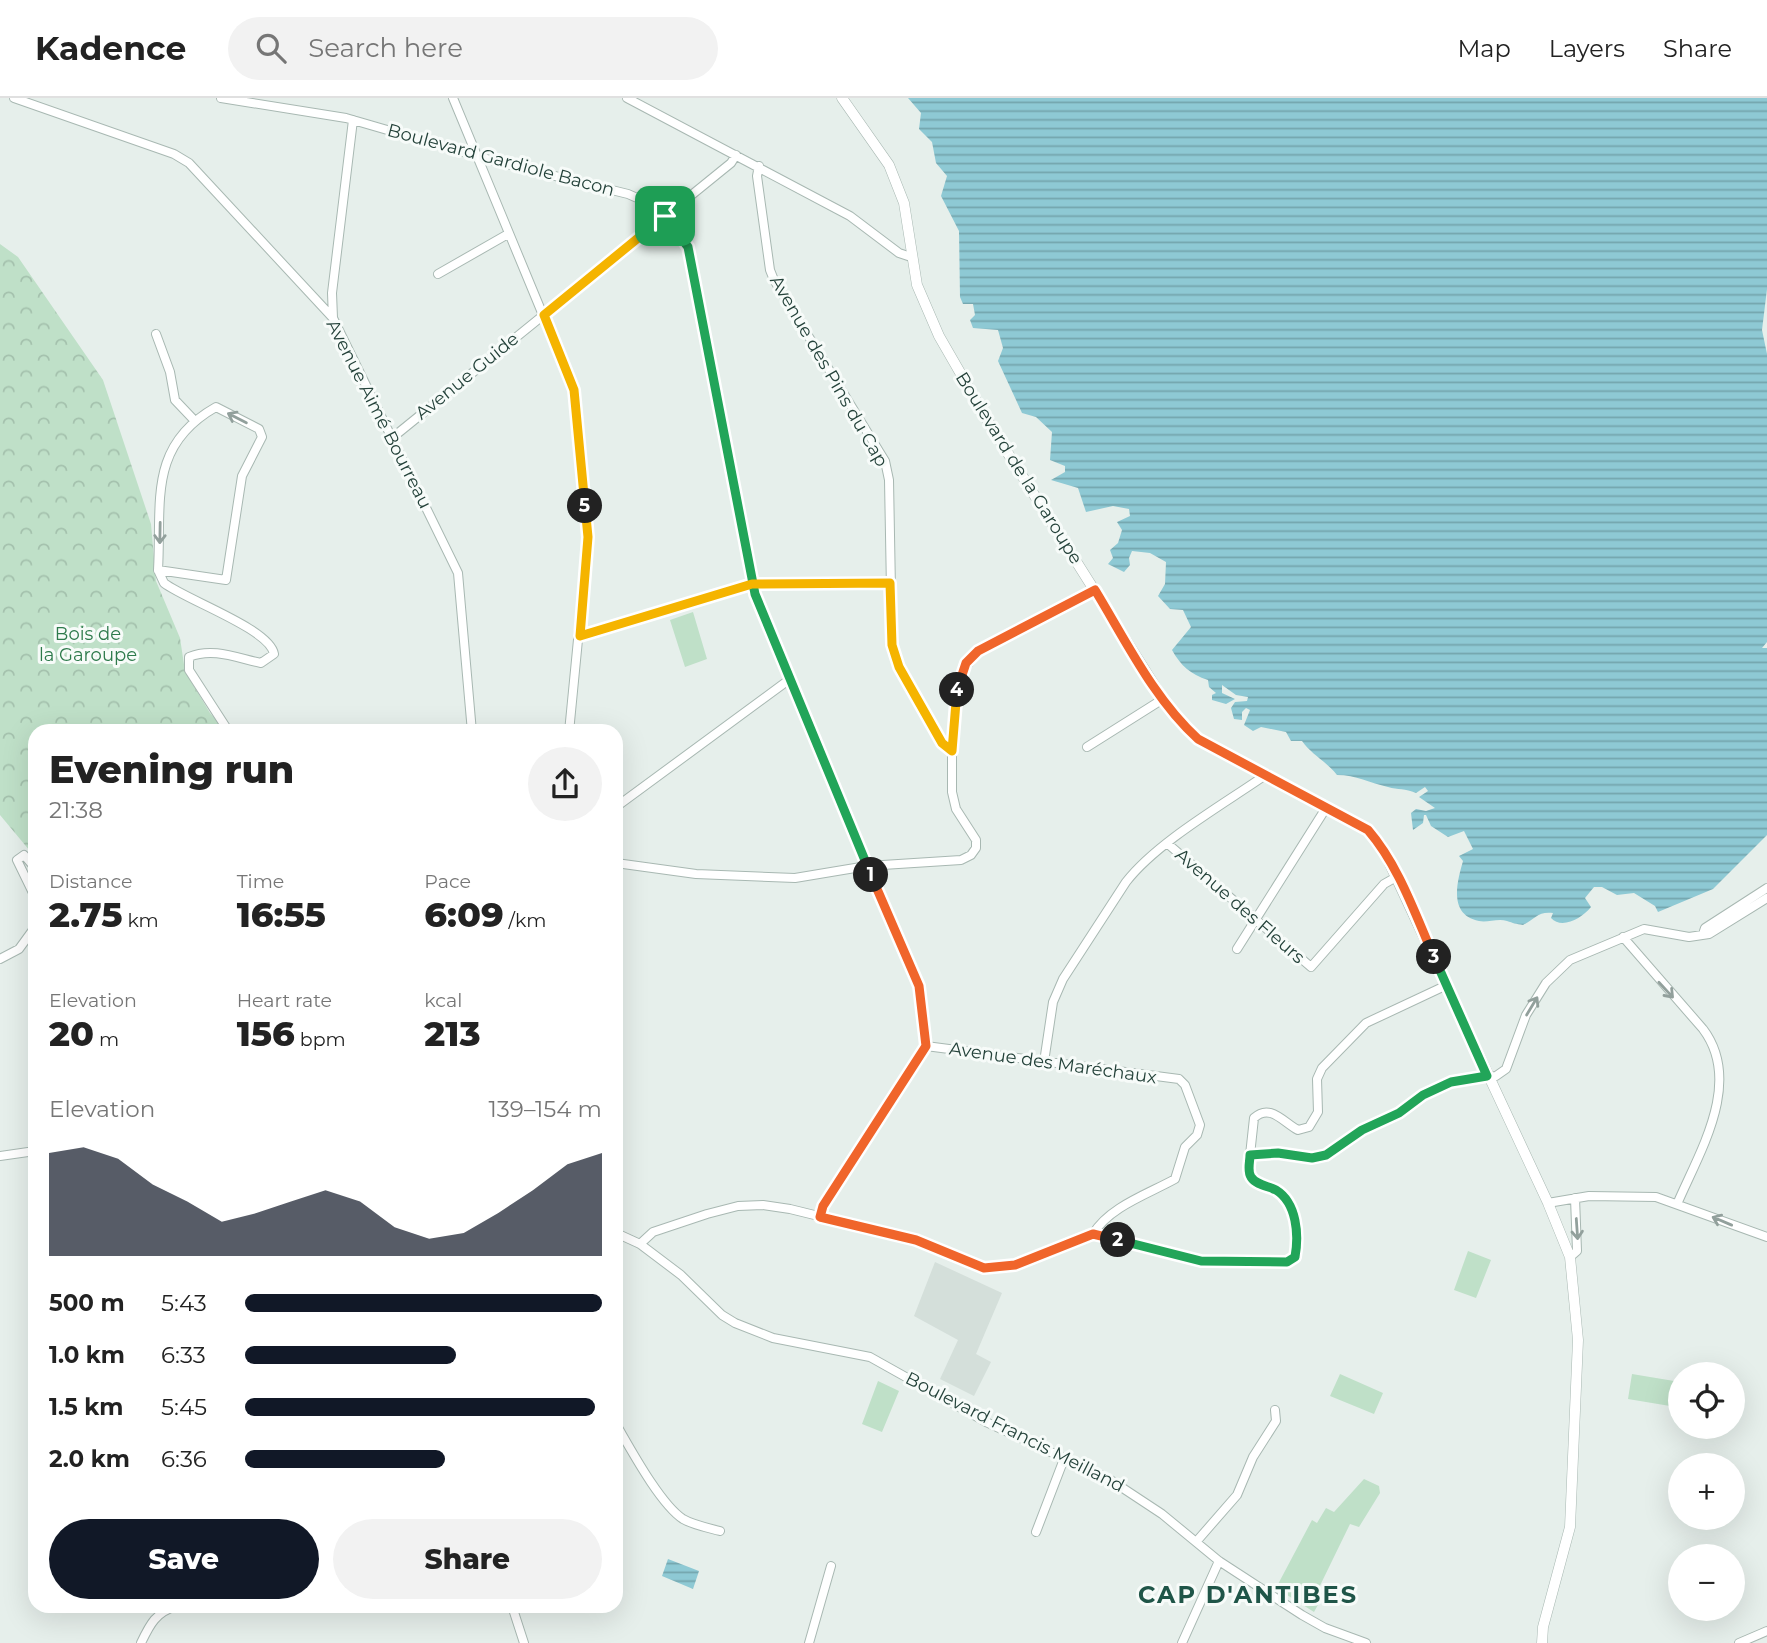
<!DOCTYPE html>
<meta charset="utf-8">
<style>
:root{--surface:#fff;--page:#f2f2f2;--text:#222;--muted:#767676;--line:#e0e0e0;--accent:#111827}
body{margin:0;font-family:Montserrat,sans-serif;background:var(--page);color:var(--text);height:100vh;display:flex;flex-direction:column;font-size:26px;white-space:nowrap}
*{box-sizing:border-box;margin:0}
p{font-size:23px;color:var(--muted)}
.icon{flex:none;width:38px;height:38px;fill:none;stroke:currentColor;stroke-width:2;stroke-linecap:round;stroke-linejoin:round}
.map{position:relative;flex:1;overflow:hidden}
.drawer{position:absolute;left:28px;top:626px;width:595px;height:889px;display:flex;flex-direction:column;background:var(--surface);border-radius:21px;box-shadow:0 7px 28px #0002}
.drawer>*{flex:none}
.fabs{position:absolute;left:1668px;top:1264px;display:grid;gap:14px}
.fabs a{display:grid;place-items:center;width:77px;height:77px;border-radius:50%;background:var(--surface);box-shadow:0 7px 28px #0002;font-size:35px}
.pin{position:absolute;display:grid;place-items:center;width:60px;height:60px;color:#fff;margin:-30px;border-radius:14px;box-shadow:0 4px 10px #0006}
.km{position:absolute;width:35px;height:35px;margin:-18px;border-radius:50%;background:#222;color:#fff;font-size:19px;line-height:35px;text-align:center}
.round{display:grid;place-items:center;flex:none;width:74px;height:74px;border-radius:37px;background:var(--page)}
.summary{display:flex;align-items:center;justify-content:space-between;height:119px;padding:0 21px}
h1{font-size:38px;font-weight:800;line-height:52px}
.stats{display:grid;grid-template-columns:repeat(3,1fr);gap:10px;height:119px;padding:7px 21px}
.stats div{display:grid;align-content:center}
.stats b{font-size:35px;font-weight:800}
.stats small{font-size:19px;font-weight:400}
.stats p{font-size:19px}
.chart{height:196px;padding:14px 21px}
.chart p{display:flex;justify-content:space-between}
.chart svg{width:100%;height:126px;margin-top:7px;fill:var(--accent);opacity:.7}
.primary-button{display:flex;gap:14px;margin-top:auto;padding:14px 21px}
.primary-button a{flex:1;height:80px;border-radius:42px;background:var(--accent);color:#fff;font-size:28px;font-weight:800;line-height:80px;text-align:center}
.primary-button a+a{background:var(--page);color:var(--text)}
ul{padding:0 21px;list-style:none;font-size:23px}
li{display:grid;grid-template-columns:112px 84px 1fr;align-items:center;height:52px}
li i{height:18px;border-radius:9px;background:var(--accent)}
header{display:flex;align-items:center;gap:42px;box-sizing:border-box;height:98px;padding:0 35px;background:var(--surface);border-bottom:2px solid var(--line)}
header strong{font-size:33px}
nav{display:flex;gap:38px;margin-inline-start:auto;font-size:24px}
.search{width:490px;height:63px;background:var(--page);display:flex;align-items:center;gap:18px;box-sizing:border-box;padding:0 24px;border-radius:38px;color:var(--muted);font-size:26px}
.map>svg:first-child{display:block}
</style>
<header>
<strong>Kadence</strong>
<div class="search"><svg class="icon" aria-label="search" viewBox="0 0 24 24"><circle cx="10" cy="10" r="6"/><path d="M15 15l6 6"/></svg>Search here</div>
<nav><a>Map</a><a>Layers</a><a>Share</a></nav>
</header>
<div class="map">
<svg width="1767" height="1545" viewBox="0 0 1767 1545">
<defs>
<pattern id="forest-crowns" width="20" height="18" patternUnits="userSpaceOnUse" patternTransform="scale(1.75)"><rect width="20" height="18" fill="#bfe0c8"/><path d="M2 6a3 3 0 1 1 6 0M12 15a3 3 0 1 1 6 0" fill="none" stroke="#a4c1ad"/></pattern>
<pattern id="water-rules" width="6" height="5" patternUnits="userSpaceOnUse" patternTransform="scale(1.75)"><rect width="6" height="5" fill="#8ec9d4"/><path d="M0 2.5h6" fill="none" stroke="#74a5ad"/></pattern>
</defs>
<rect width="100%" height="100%" fill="#e6efeb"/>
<path fill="#d4dfda" d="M935,1164L1002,1195L976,1256L991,1264L974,1298L940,1281L958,1242L914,1218Z"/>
<path fill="url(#forest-crowns)" d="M0,146L18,159L103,282L151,426L156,483L180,540L185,573L210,615L221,627L212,634H35V759L0,717Z"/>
<path fill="#bfe0c8" d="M693,514L707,561L685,569L670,522Z
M1468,1153L1491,1162L1476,1200L1454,1192Z
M1340,1276L1383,1295L1374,1316L1330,1298Z
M1632,1276L1680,1284L1676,1309L1628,1301Z
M878,1283L899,1293L882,1334L862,1326Z
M1364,1381L1379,1388L1380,1395L1359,1429L1350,1426L1313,1502L1319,1505L1314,1514L1276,1490L1312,1422L1317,1425L1326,1410L1334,1414Z"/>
<path fill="url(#water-rules)" d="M908,0H1767V191L1762,232L1767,256V544L1762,550H1767V737L1713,791L1658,814L1655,808L1634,795L1617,797L1602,789H1594L1585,800L1591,809C1582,820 1562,832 1551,820L1553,815C1538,813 1535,821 1523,827C1516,826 1513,825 1507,823C1498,820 1487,825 1479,823C1448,817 1457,784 1463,763L1459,758L1473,751L1464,733L1448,739L1431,728L1426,717H1424L1423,725L1413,732L1411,715L1416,711L1426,713L1435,710L1419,699L1428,693L1425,689L1416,695C1405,690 1398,692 1388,689C1370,685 1356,677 1337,677C1326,663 1312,657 1302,643H1291L1286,634L1261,629L1253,633L1244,627L1250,612L1246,610L1242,614V622L1234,621L1231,610L1235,604L1247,603L1248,599L1236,597L1222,587V595L1235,601L1226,606L1212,602V597L1216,595L1209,589L1208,582C1190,576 1181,568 1172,552L1191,529L1183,512L1170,511L1158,498L1165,486L1166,464L1150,455L1132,453L1129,460L1130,467L1124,474L1108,466L1113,460L1110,452L1118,445L1122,432L1117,424L1130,418L1129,411L1113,408L1086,414L1078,390L1051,382L1065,374V368L1050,362L1052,334L1036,319L1022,315L998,263L1003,250L998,232L973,230L970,222L975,217L973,206H963L960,199L959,133L941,98L947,78L936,65L932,44L919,31L921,15Z
M668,1461L699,1473L693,1491L662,1478Z"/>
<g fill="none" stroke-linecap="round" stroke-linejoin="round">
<defs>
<path id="minor" d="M14,0L174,56L189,65L333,220L458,475L472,634
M221,0L346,20L494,63L628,96L651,106L665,118L688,149L755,496L919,888C922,912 931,938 920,960L823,1108L820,1119
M453,0L574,292L588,439L569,634
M627,0L850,118L899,155L911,159
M759,68L757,78L770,172L774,182L885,363L889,382L892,547L899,569L942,645L952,653
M438,176L508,136
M333,220L332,195L353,22
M156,236L170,274L175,302L194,322
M392,340L731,65L736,57
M158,472L226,482L242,378L262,339L259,331L216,309C147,348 162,405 158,472L164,485C186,502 270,531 274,556L261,565C237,560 213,549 189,559V572L229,634
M580,538L753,486L890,485
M1087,649L1163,601
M616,709L790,581
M1168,746L1311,869L1384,786L1398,778
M616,765L696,776L795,780L867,768L961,762L971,757L976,750V742L956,711L952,694V653L959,578L978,553L1095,493
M35,770L24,757L17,762L35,799
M1703,836L1705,830L1767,790
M1623,839L1703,931C1743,984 1700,1053 1678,1104
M1237,851L1326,710
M0,861L19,851L35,829
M926,948L1179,981L1185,987L1200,1027L1197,1037L1185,1049L1175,1081C1148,1096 1109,1109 1093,1136
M1044,964L1053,904L1063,881L1126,784C1157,744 1224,706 1267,676
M1250,1057L1254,1020C1270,1005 1283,1024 1298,1032L1309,1029L1318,1014L1317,981L1322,970L1366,925L1447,887
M0,1058L35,1053
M1548,1105L1589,1098L1656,1099L1767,1139
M616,1135L640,1146L681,1177L722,1217L735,1225L773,1240L870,1259L986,1324L1109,1381L1162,1416L1219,1463L1302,1517L1325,1530L1366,1545
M640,1146L653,1134L707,1116L738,1108L763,1107L790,1111L916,1142L984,1170L1015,1167L1093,1136L1201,1163L1287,1164L1295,1159C1299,1137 1297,1105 1276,1092C1268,1088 1256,1087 1251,1079C1247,1073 1250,1064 1250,1057L1278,1055L1312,1060L1326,1057L1362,1032L1400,1015L1423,997L1451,984L1496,978L1506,971L1526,917L1546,885L1570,862L1644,831L1689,839L1709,836L1767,800
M1570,1159L1577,1153L1575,1100
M616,1326C630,1350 660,1406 683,1421C693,1427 709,1430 720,1433
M1036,1434L1064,1361
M1196,1444L1237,1397L1253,1359L1276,1323L1275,1312
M512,1508L524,1545
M141,1545C150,1526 156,1514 177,1508
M809,1545L831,1468
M1182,1545L1219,1463
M1739,1545L1767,1533"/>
<path id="tertiary" d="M842,0L889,67L904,105L917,187L939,238L992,330L1163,601L1179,623L1198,641L1368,732L1381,747L1548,1105L1570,1159L1578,1242L1570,1429L1543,1529L1542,1545"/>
</defs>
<use href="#minor" stroke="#a8b8b2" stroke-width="10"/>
<use href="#tertiary" stroke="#a8b8b2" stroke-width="11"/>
<use href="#minor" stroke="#fff" stroke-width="8"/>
<use href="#tertiary" stroke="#fff" stroke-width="10"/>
</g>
<defs><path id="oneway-shaft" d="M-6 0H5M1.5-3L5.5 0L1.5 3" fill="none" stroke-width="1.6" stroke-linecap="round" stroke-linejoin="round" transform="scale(1.75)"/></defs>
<g stroke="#92a09c">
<use href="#oneway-shaft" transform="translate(237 320) rotate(-153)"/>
<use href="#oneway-shaft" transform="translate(160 435) rotate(91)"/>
<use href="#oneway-shaft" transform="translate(1666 892) rotate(47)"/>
<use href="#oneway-shaft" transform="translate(1532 908) rotate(-59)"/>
<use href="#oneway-shaft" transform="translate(1722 1123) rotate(-157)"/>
<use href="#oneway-shaft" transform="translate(1577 1131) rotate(86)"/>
</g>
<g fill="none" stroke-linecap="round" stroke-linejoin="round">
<defs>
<path id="split-1" d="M665,118L688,149L755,496L871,777"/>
<path id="split-2" d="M871,777L919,888L926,948L823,1108L820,1119L916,1142L984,1170L1015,1167L1093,1136L1118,1142"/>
<path id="split-3" d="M1118,1142L1201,1163L1287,1164L1295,1159C1299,1137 1297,1105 1276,1092C1268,1088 1256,1087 1251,1079C1247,1073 1250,1064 1250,1057L1278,1055L1312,1060L1326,1057L1362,1032L1399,1015L1423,997L1451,984L1487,978L1434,859"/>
<path id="split-4" d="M957,592L966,565L978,553L1095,492C1126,543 1154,601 1198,641L1368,732C1399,768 1415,816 1434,859"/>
<path id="split-5" d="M585,408L588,439L580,538L752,486L890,485L892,547L899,569L942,645L952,653L957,592"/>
<path id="split-6" d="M585,408L574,292L544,217L665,118"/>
</defs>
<use href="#split-1" stroke="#fff" stroke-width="14"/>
<use href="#split-2" stroke="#fff" stroke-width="14"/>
<use href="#split-3" stroke="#fff" stroke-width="14"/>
<use href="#split-4" stroke="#fff" stroke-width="14"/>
<use href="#split-5" stroke="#fff" stroke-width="14"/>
<use href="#split-6" stroke="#fff" stroke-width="14"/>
<use href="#split-1" stroke="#22a559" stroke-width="9"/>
<use href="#split-2" stroke="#f0652b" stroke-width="9"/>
<use href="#split-3" stroke="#22a559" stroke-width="9"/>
<use href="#split-4" stroke="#f0652b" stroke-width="9"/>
<use href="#split-5" stroke="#f5b400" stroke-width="9"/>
<use href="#split-6" stroke="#f5b400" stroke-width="9"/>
</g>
<g text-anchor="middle" stroke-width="6" stroke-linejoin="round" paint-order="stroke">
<g font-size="18" fill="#24423a" stroke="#f7fbf9">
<text transform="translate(501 62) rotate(15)" y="6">Boulevard Gardiole Bacon</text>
<text transform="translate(829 273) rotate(60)" y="6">Avenue des Pins du Cap</text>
<text transform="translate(467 278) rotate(-39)" y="6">Avenue Guide</text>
<text transform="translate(379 316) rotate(63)" y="6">Avenue Aimé Bourreau</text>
<text transform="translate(1019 370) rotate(58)" y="6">Boulevard de la Garoupe</text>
<text transform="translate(1240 808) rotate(41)" y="6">Avenue des Fleurs</text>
<text transform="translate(1053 965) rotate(8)" y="6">Avenue des Maréchaux</text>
<text transform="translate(1015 1334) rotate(27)" y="6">Boulevard Francis Meilland</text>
</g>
<g font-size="18" fill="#2d7a4b" stroke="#f7fbf9">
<text x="88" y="542">Bois de<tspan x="88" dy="21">la Garoupe</tspan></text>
</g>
<g font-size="24" font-weight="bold" letter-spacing="2" fill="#1f5548" stroke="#f7fbf9">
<text x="1248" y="1505">CAP D'ANTIBES</text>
</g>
</g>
</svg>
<div class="fabs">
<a><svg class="icon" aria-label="locate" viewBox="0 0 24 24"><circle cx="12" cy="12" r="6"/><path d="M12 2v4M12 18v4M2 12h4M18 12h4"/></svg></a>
<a>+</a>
<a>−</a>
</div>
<div class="pin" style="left:665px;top:118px;background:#1e9e55"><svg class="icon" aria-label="arrive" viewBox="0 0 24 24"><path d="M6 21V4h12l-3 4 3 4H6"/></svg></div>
<b class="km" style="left:871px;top:777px">1</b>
<b class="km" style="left:1118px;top:1142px">2</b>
<b class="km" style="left:1434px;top:859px">3</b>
<b class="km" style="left:957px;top:592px">4</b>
<b class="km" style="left:585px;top:408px">5</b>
<section class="drawer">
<div class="summary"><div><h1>Evening run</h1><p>21:38</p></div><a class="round"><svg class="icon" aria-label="share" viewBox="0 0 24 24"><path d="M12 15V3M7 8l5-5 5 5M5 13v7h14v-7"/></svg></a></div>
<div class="stats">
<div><p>Distance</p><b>2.75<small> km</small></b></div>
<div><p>Time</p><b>16:55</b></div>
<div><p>Pace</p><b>6:09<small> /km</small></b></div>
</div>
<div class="stats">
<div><p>Elevation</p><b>20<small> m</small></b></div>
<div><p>Heart rate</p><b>156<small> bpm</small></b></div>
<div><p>kcal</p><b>213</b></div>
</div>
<div class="chart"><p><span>Elevation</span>139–154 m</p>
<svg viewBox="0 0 160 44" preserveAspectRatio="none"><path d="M0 44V8L10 6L20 10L30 19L40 25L50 32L60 29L70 25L80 21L90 25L100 34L110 38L120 36L130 29L140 21L150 12L160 8V44z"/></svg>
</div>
<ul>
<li><b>500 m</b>5:43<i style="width:100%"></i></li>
<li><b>1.0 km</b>6:33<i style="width:59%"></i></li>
<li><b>1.5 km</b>5:45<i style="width:98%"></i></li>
<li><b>2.0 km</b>6:36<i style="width:56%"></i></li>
</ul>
<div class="primary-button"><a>Save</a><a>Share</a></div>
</section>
</div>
